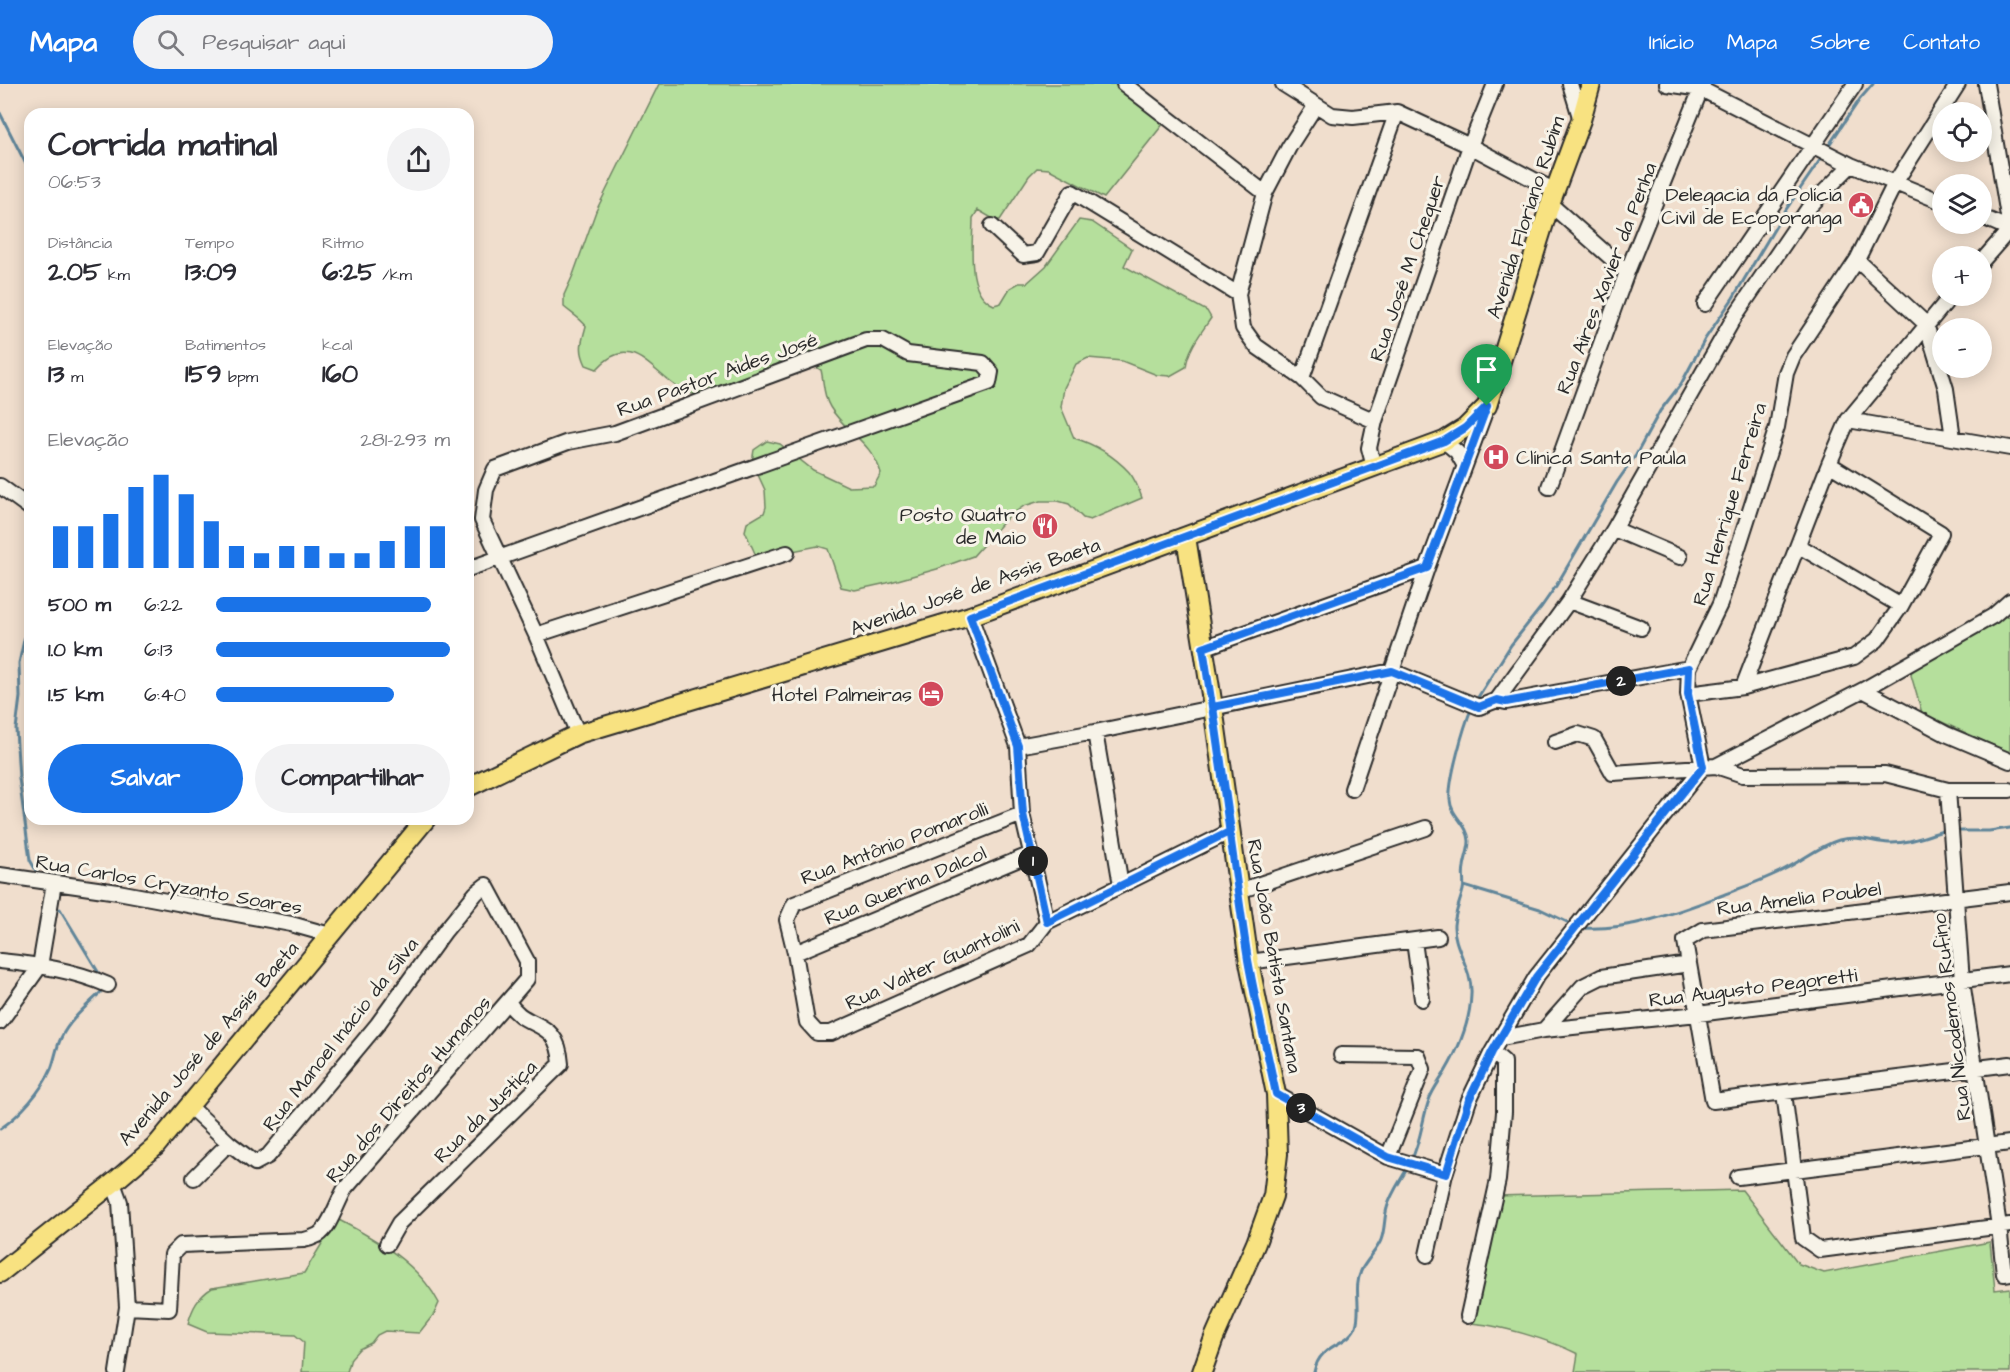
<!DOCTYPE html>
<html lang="pt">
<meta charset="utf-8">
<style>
:root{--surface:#fff;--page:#f2f2f3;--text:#2b2b33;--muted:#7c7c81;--accent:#1a73e8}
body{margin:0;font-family:"Architects Daughter",sans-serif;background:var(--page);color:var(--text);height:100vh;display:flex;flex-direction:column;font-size:22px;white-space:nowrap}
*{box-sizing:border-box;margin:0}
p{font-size:20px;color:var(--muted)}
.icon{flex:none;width:33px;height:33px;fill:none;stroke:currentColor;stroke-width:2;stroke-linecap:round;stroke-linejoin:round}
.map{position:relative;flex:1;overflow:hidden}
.side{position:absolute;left:24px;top:24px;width:450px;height:717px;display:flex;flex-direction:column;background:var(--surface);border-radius:18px;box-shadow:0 3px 15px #0003}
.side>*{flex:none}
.tools{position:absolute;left:1932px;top:18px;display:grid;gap:12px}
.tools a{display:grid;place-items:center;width:60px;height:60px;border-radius:50%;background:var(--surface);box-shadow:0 3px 15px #0003;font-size:30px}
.pin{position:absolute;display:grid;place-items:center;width:51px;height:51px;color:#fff;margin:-62px -26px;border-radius:50% 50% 50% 0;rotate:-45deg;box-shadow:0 0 6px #0007}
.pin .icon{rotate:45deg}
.km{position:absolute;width:30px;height:30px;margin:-15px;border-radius:50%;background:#222;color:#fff;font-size:16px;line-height:30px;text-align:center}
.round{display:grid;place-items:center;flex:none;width:63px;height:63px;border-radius:32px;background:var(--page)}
.summary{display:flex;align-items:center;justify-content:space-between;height:102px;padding:0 24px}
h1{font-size:33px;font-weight:700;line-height:45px}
.figures{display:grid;grid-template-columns:repeat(3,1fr);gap:9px;height:102px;padding:6px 24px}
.figures div{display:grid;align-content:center}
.figures b{font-size:26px;font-weight:700}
.figures small{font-size:16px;font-weight:400}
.figures p{font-size:16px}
.chart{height:168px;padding:12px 24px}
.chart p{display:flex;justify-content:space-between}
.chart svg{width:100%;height:108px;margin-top:6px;stroke:var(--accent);stroke-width:6}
.button{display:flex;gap:12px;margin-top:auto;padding:12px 24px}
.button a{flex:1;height:69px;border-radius:36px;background:var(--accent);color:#fff;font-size:24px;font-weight:700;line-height:69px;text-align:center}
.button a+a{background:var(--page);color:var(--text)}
ul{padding:0 24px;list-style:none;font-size:20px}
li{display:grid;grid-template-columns:96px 72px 1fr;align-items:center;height:45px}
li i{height:15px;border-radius:8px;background:var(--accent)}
header{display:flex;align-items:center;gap:36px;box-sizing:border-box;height:84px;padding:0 30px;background:var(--accent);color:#fff}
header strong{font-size:28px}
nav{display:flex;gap:33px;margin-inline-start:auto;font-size:21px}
.search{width:420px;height:54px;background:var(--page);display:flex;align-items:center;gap:15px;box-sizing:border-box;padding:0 21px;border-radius:33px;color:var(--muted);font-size:22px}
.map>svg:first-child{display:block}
</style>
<header>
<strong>Mapa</strong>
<div class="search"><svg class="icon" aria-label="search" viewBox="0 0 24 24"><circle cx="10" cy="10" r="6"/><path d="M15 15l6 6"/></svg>Pesquisar aqui</div>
<nav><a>Início</a><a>Mapa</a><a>Sobre</a><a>Contato</a></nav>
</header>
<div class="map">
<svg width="2010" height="1288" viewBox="0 0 2010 1288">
<rect width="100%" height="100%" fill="#f0decd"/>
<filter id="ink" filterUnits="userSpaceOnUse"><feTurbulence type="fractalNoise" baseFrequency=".0167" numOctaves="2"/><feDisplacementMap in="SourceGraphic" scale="12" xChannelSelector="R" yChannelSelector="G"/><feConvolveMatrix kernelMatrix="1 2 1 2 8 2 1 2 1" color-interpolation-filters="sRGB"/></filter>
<g filter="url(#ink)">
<path fill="#b5df9c" stroke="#708564" stroke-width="1.5" d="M659,0H1119L1164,39L1104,114L1049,85L1037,84L1029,92L1000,136H995L978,126L973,134C973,161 965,209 994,221L1001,219L1010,204L1019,199H1027L1046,182L1079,136L1092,138L1132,165L1124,182L1207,227L1211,234C1201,249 1188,265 1186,283L1170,292L1157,291L1122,277L1088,274L1076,280L1064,304L1061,323L1074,354C1094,360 1114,372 1129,388C1135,395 1139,405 1142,414L1090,436L1083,434L1069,420L1058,417H1040L1024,422L1008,433L973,472L937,485L887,499L855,506L841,503L828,465L818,462L757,474L745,447L747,439L764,429L766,423L765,406L752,378L754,366L767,357L780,360L813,386L849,403L874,402L881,389C872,358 844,347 830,323C823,312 824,298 821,286L806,277L785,274C775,282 763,292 750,297C740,301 729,303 719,306C713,307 706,311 700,311C660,310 638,238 597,285L586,281C578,264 582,258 586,242C580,234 572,230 564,223V211L573,191L596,127Z
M2010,532V669L1922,629L1911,591L1914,584L1997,534Z
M1742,1106L1799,1180L1824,1189L1990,1158L1995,1206L2010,1204V1288H1575L1578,1270C1550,1256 1498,1240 1467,1239L1497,1112Z
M337,1135C376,1155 419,1180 439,1219L434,1230L419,1249L385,1247L377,1251L371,1259L359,1265L351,1274L347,1288H302L304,1258L295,1251L207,1248L188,1240C192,1224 198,1213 212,1204L304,1189Z"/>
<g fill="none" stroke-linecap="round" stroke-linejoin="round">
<path stroke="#608599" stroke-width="3" d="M0,29L30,88
M1827,64L1860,15L1873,0
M30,541L26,547L19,579L20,613L16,645L19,694L30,776L38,790
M1475,618L1511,561L1542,522L1556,502L1617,398L1636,371L1660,327L1681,300L1705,255L1733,214L1785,127L1822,73
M1957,747H1989L2010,744
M1464,802L1540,825L1567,838
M60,825L100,891
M1581,844C1630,847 1678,828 1723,811C1743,803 1764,796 1783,786C1802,777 1819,762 1839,756C1856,751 1873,758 1889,759C1908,760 1925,752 1943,747
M0,1045C20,1031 41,1008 51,985C55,975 56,964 61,954C70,935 88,921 103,906
M1411,1077C1421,1057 1422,1036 1429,1016C1433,1005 1439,998 1445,988C1458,966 1470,938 1471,911C1473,885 1453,864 1454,841C1455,829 1460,818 1463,806C1465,799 1462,791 1464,783C1465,774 1469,766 1469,757C1468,740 1451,732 1450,716C1448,697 1464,642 1472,623
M1314,1288C1320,1258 1348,1263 1356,1242C1362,1225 1353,1204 1361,1187C1365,1178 1378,1165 1381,1156C1385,1146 1384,1134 1387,1124C1391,1109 1401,1096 1408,1083"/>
<defs>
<path id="minor" d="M1124,0L1265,109
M1283,0L1332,31L1353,33L1397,28L1470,62L1555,107
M1570,0L1581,36
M1667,0L1701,5L1851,81L1942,118
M1986,0L2010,144
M1316,21L1289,63L1265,109L1238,210L1243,244L1256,262L1302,294L1321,313L1375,337
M1550,120L1627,188
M1982,133L2010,145L1982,177
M992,142L1023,171L1037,169L1072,108L1238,210
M1857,176L1926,240L1946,305L1953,354
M1705,220L1855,0
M1302,294L1397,28
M1848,336L2010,364
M1444,357L1457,368L1465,382
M1374,383L1369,364L1375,337L1470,62L1495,0
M0,402L30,424
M1549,403L1627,188L1703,0
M482,436L536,551L578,650
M1614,445L1680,473
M1799,462L1901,522
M468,485L989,299L991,288L983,279L908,270L883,256H866L615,349L568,358L495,385L486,406L482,436
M1569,517L1641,544
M970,532L1018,662L1022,730L1047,838
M536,551L787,469
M1203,564L1427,484
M1743,603L1829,380L1848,336L1951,212
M1863,606L1946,650L2010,677
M1688,610L1743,603L1854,573L1877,556L1901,522L1941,449L1829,380
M1497,616L1569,517L1614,445L1735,232L1810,122L1851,81
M1095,648L1121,801
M1555,658L1578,650L1594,655L1613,689L1716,682L1863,606L1993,532L2010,517
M1018,662L1095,648L1392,587L1479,623L1497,616L1506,618L1689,584
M1716,682L1743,691L1885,690L1948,706H2010
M1352,705L1427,484L1486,325
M1948,706L1962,897L1999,1142L2004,1190L2010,1189
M1022,730L794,820L787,836L795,869L807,938L817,949H831L1029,861L1047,838L1231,747
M0,791L118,808L291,840L330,851
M1239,807L1426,744
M2010,808L1703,846L1685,857L1713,1017L2010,980
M1414,857L1422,915
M795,869L1031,770
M0,877C38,881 73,886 108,901
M1249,878L1438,853
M0,938L40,882L54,799
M1544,946L1583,902L1601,893L1689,880
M1501,954L1544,946L1698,930L2010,890
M1341,971L1418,972L1423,985L1388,1073
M1784,1009L1803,1154L1820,1166L2010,1141
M1276,1010L1388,1073L1445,1090
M188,1021L229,1059L255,1079L268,1072L377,941L445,847L476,809L486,801L527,877V895L508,917C524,948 558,931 561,980L399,1139L387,1160
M1738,1093L2010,1059
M194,1094L229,1059
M113,1099L120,1118L127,1223L117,1288
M1427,1171L1445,1090L1469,1016L1492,968L1536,893L1703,683L1688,610L1689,584L1720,520L1777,343L1786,289L1793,272L1857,176L1895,99L1958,0
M127,1223L169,1225L172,1170L181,1161L304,1156C309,1155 314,1153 318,1151C330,1144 337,1118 345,1105L508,917
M1468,1232L1498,1096L1504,1028V978L1492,968"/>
<path id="major" d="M1186,453L1213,623L1249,878L1276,1010L1278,1070L1273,1112L1256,1159L1214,1254L1202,1288
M468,703L578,650L970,532L1444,357L1465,344L1487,322L1550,120L1581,36L1591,0
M0,1189L113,1099L155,1063L426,735"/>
</defs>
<use href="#minor" stroke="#2b2b2b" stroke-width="18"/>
<use href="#major" stroke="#2b2b2b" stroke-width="22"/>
<use href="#minor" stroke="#f7f3e8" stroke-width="14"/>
<use href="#major" stroke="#f8e281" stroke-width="18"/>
</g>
</g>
<g fill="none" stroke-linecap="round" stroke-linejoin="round" filter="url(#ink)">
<defs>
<path id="route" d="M1487,322L1465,344L1444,357L970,532L1018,662L1023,730L1047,838L1231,747L1213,623L1392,587L1479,623L1497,616L1506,618L1689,584L1688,610L1703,683L1536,893L1492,968L1469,1016L1446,1090L1388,1073L1276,1010C1267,966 1256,921 1248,876C1232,772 1220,668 1203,564L1427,484L1487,322"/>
</defs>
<use href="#route" stroke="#fff" stroke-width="12"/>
<use href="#route" stroke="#1a73e8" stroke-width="8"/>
</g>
<defs>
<symbol id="civic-disc" viewBox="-11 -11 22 22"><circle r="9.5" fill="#d1495b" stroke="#f7f3e8"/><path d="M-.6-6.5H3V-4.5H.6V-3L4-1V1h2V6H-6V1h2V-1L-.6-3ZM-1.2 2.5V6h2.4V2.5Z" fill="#fff"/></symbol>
<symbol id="hospital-disc" viewBox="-11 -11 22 22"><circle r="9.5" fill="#d1495b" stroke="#f7f3e8"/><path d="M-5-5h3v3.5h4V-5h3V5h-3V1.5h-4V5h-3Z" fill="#fff"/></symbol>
<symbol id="restaurant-disc" viewBox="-11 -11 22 22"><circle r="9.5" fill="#d1495b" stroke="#f7f3e8"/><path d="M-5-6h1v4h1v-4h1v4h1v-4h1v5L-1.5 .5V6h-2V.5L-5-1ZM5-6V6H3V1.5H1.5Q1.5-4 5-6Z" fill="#fff"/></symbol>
<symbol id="hotel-disc" viewBox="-11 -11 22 22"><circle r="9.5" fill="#d1495b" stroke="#f7f3e8"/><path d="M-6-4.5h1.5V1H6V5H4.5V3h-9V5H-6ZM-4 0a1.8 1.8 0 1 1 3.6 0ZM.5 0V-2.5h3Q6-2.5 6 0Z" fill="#fff"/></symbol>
</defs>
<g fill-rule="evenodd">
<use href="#civic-disc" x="1846" y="106" width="30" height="30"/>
<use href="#hospital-disc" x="1481" y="358" width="30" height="30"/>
<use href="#restaurant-disc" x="1030" y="427" width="30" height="30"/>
<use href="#hotel-disc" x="916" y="595" width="30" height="30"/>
</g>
<g text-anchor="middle" stroke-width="6" stroke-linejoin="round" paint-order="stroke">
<g font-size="20" fill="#2b2b2b" stroke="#f7f3e8" text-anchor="end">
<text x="1842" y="117">Delegacia da Polícia<tspan x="1842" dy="23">Civil de Ecoporanga</tspan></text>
<text x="1516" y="380" text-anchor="start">Clínica Santa Paula</text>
<text x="1026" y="437">Posto Quatro<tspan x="1026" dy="23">de Maio</tspan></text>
<text x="912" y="617">Hotel Palmeiras</text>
</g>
<g font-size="20" fill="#2b2b2b" stroke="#f7f3e8">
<text transform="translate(1525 133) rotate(-72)" y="7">Avenida Floriano Rubim</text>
<text transform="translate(1407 184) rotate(-71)" y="7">Rua José M Chequer</text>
<text transform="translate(1606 194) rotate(-69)" y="7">Rua Aires Xavier da Penha</text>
<text transform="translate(717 290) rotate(-20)" y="7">Rua Pastor Aides José</text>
<text transform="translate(1729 420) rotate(-73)" y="7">Rua Henrique Ferreira</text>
<text transform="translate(975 502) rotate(-19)" y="7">Avenida José de Assis Baeta</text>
<text transform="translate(894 759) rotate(-21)" y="7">Rua Antônio Pomarolli</text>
<text transform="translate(169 800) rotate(10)" y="7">Rua Carlos Cryzanto Soares</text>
<text transform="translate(905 801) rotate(-23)" y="7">Rua Querina Dalcol</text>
<text transform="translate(1799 814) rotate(-7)" y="7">Rua Amelia Poubel</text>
<text transform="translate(1275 872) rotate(80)" y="7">Rua João Batista Santana</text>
<text transform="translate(932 880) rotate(-25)" y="7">Rua Valter Guantolini</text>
<text transform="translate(1753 903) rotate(-7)" y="7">Rua Augusto Pegoretti</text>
<text transform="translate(1951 933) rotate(-97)" y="7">Rua Nicodemos Rufino</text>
<text transform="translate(340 950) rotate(-52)" y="7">Rua Manoel Inácio da Silva</text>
<text transform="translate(208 959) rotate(-49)" y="7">Avenida José de Assis Baeta</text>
<text transform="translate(408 1005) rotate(-49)" y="7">Rua dos Direitos Humanos</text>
<text transform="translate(485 1027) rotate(-45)" y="7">Rua da Justiça</text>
</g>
</g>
</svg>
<div class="tools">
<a><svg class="icon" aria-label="locate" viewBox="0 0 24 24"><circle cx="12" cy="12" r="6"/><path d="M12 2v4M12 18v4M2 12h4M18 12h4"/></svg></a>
<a><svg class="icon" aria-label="layers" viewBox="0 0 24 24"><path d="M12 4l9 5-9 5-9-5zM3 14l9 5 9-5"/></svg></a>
<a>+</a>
<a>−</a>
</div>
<div class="pin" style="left:1487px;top:322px;background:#1e9e55"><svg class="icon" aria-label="arrive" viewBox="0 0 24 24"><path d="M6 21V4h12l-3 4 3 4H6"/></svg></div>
<b class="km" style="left:1033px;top:777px">1</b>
<b class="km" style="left:1621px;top:597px">2</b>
<b class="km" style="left:1301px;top:1024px">3</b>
<section class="side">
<div class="summary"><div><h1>Corrida matinal</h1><p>06:53</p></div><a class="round"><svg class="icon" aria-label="share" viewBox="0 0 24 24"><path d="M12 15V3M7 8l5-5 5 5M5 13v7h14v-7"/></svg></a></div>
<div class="figures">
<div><p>Distância</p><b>2.05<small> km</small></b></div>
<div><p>Tempo</p><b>13:09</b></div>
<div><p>Ritmo</p><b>6:25<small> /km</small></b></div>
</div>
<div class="figures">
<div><p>Elevação</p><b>13<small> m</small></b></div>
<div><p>Batimentos</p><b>159<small> bpm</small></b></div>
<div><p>kcal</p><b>160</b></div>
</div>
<div class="chart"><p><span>Elevação</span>281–293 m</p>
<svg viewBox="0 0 160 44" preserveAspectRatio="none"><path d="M5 44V27M15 44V27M25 44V22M35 44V11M45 44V6M55 44V14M65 44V25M75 44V35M85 44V38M95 44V35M105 44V35M115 44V38M125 44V38M135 44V33M145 44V27M155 44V27"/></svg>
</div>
<ul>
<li><b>500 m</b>6:22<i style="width:92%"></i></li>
<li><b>1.0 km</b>6:13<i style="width:100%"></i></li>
<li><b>1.5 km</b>6:40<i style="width:76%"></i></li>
</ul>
<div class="button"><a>Salvar</a><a>Compartilhar</a></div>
</section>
</div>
